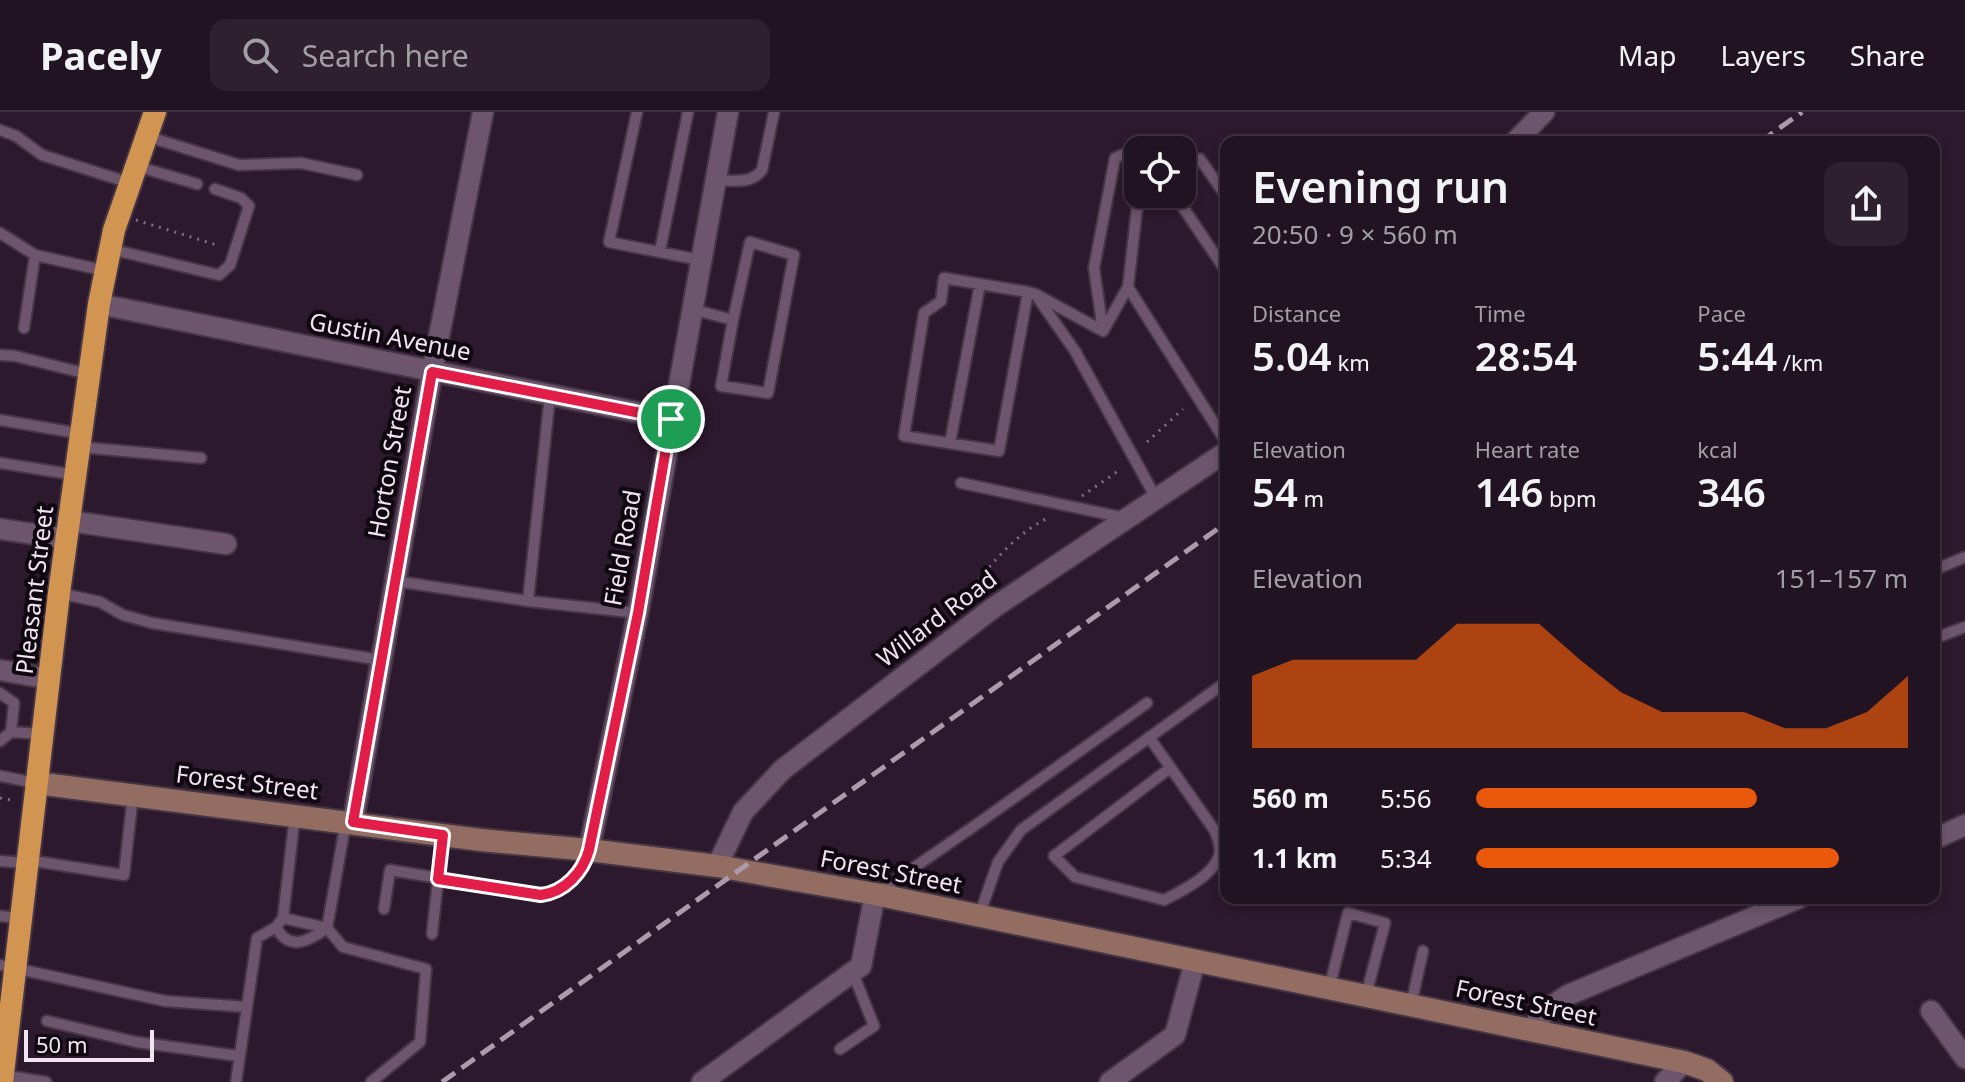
<!DOCTYPE html>
<meta charset="utf-8">
<style>
:root{--surface:#221322;--page:#2e202f;--text:#f1f3f6;--muted:#a29ea5;--line:#3f3240;--accent:#ea580c}
body{margin:0;font-family:"Noto Sans",sans-serif;background:var(--page);color:var(--text);height:100vh;display:flex;flex-direction:column;font-size:30px;white-space:nowrap}
*{box-sizing:border-box;margin:0}
p{font-size:26px;color:var(--muted)}
.icon{flex:none;width:44px;height:44px;fill:none;stroke:currentColor;stroke-width:2;stroke-linecap:round;stroke-linejoin:round}
.map{position:relative;flex:1;overflow:hidden}
.panel{position:absolute;left:1220px;top:24px;width:720px;height:768px;display:flex;flex-direction:column;background:var(--surface);border-radius:16px;box-shadow:0 4px 12px #0003,0 0 0 2px var(--line)}
.panel>*{flex:none}
.fabs{position:absolute;left:1124px;top:24px;display:grid;gap:16px}
.fabs a{display:grid;place-items:center;width:72px;height:72px;border-radius:16px;background:var(--surface);box-shadow:0 4px 12px #0003,0 0 0 2px var(--line);font-size:40px}
.scale{position:absolute;left:24px;bottom:20px;width:130px;box-sizing:border-box;padding-left:8px;border:4px solid #f1e3f1;border-top:0;font-size:22px;line-height:28px;white-space:nowrap;color:#f1e3f1;-webkit-text-stroke:6px #100810;paint-order:stroke}
.pin{position:absolute;display:grid;place-items:center;width:68px;height:68px;color:#fff;margin:-34px;border:4px solid #fff;border-radius:50%;box-shadow:0 2px 8px #0007}
.round{display:grid;place-items:center;flex:none;width:84px;height:84px;border-radius:16px;background:var(--page)}
.summary{display:flex;align-items:center;justify-content:space-between;height:136px;padding:0 32px}
h1{font-size:44px;font-weight:600;line-height:60px}
.metrics{display:grid;grid-template-columns:repeat(3,1fr);gap:12px;height:136px;padding:8px 32px}
.metrics div{display:grid;align-content:center}
.metrics b{font-size:40px;font-weight:600}
.metrics small{font-size:22px;font-weight:400}
.metrics p{font-size:22px}
.chart{height:224px;padding:16px 32px}
.chart p{display:flex;justify-content:space-between}
.chart svg{width:100%;height:144px;margin-top:8px;fill:var(--accent);opacity:.7}
ul{padding:0 32px;list-style:none;font-size:26px}
li{display:grid;grid-template-columns:128px 96px 1fr;align-items:center;height:60px}
li i{height:20px;border-radius:10px;background:var(--accent)}
header{display:flex;align-items:center;gap:48px;box-sizing:border-box;height:112px;padding:0 40px;background:var(--surface);border-bottom:2px solid var(--line)}
header strong{font-size:38px}
nav{display:flex;gap:44px;margin-inline-start:auto;font-size:28px}
.search{width:560px;height:72px;background:var(--page);display:flex;align-items:center;gap:20px;box-sizing:border-box;padding:0 28px;border-radius:16px;color:var(--muted);font-size:30px}
.map>svg:first-child{display:block}
</style>
<header>
<strong>Pacely</strong>
<div class="search"><svg class="icon" aria-label="search" viewBox="0 0 24 24"><circle cx="10" cy="10" r="6"/><path d="M15 15l6 6"/></svg>Search here</div>
<nav><a>Map</a><a>Layers</a><a>Share</a></nav>
</header>
<div class="map">
<svg width="1965" height="970" viewBox="0 0 1965 970">
<rect width="100%" height="100%" fill="#2d192d"/>
<g fill="none" stroke-linecap="round" stroke-linejoin="round">
<defs>
<path id="service" d="M637,0L609,130L700,148
M0,18L16,24L42,43L130,71
M146,24L239,53L301,51L357,63
M136,54L197,72
M1182,59L1200,47L1226,84
M715,68C732,68 751,73 762,58L774,0
M1147,82L1138,88L1128,175L1226,330
M1174,82L1226,159
M0,121L35,143L106,159
M110,137L219,163L230,153L249,94L241,86L215,77
M660,139L688,0
M1028,180L999,339L904,324L924,201L941,189L944,166L1028,180L1035,182L1075,239L1156,386
M1037,183L1103,219L1128,175
M691,197L733,208L750,130L794,143L768,281L721,274L733,208
M24,216L35,143
M1103,219L1094,156L1115,46L1136,37L1140,38
M0,243L15,244L88,262
M0,308L82,322
M950,331L980,172
M80,335L201,346
M0,351L76,363
M961,371L1125,406
M1934,458L1965,445
M395,469L528,489L550,283
M59,481L100,490L123,503L152,511L381,548
M528,489L638,501
M1934,523L1941,524L1965,515
M0,581L14,591L11,620
M1149,625L1215,719C1217,725 1220,732 1220,738C1219,761 1182,779 1164,788L1075,765L1054,744L1170,656
M0,629L11,620L43,622
M0,664L36,671
M295,703L283,806L327,816L346,709
M27,748L124,763L133,683
M0,749L26,751
M880,779L980,710L1147,591
M384,797L390,758L541,783C565,780 583,760 589,738
M0,804L20,806
M979,804L998,750L1021,718L1226,570
M276,815C289,840 309,829 327,816L343,835L426,857L420,930L371,970
M432,822L443,723
M0,853L165,889L247,895L257,826L276,815L283,806
M1329,877L1348,801L1385,811L1366,883
M1411,893L1423,839
M47,909L136,930L239,944
M840,937L874,914L853,861
M2,963L46,970
M236,970L247,895"/>
<path id="minor" d="M1515,30L1544,0
M99,192L671,307
M70,409L226,432
M0,417L67,427
M0,558L50,567
M353,710L432,260L483,0
M1934,727L1965,713
M589,738L638,501L728,0
M717,754L743,700L782,658L993,496L1226,340
M1931,899L1965,946
M1530,918L1549,896L1568,883L1799,786
M702,970L861,854L875,782
M1110,970L1175,923L1195,849
M1665,970L1684,950"/>
<path id="secondary" d="M36,671L481,728L589,738L717,754L875,782L1684,950L1707,958L1722,970"/>
<path id="trunk" d="M2,970L59,481L99,192L114,118L155,0"/>
</defs>
<use href="#service" stroke="#453545" stroke-width="14"/>
<use href="#minor" stroke="#453545" stroke-width="24"/>
<use href="#secondary" stroke="#453545" stroke-width="26"/>
<use href="#trunk" stroke="#453545" stroke-width="26"/>
<path stroke="#817081" stroke-width="3" stroke-dasharray="2 6" stroke-linecap="butt" d="M136,108L220,134
M1147,330L1183,297
M1082,384L1121,357
M958,500L959,491C987,459 1011,423 1050,405
M0,686L11,688"/>
<use href="#service" stroke="#6d556d" stroke-width="10"/>
<use href="#minor" stroke="#6d556d" stroke-width="20"/>
<use href="#secondary" stroke="#936c62" stroke-width="22"/>
<use href="#trunk" stroke="#d29451" stroke-width="22"/>
<path stroke="#ab9bab" stroke-width="5" stroke-dasharray="16 8" stroke-linecap="butt" d="M1760,30L1802,0
M442,970L1226,411"/>
</g>
<g fill="none" stroke-linecap="round" stroke-linejoin="round">
<defs>
<path id="route" d="M432,260L671,307L638,501L589,738C583,760 565,780 541,783L438,767L443,723L353,710Z"/>
</defs>
<use href="#route" stroke="#fff" stroke-width="16"/>
<use href="#route" stroke="#e11d48" stroke-width="10"/>
</g>
<g text-anchor="middle" stroke-width="8" stroke-linejoin="round" paint-order="stroke">
<g font-size="24" fill="#f1e3f1" stroke="#100810">
<text transform="translate(390 225) rotate(11)" y="8">Gustin Avenue</text>
<text transform="translate(390 350) rotate(-80)" y="8">Horton Street</text>
<text transform="translate(623 436) rotate(-80)" y="8">Field Road</text>
<text transform="translate(35 478) rotate(-83)" y="8">Pleasant Street</text>
<text transform="translate(937 507) rotate(-37)" y="8">Willard Road</text>
<text transform="translate(247 671) rotate(7)" y="8">Forest Street</text>
<text transform="translate(891 760) rotate(11)" y="8">Forest Street</text>
<text transform="translate(1526 891) rotate(12)" y="8">Forest Street</text>
</g>
</g>
</svg>
<div class="fabs">
<a><svg class="icon" aria-label="locate" viewBox="0 0 24 24"><circle cx="12" cy="12" r="6"/><path d="M12 2v4M12 18v4M2 12h4M18 12h4"/></svg></a>
</div>
<div class="scale">50 m</div>
<div class="pin" style="left:671px;top:307px;background:#1e9e55"><svg class="icon" aria-label="arrive" viewBox="0 0 24 24"><path d="M6 21V4h12l-3 4 3 4H6"/></svg></div>
<section class="panel">
<div class="summary"><div><h1>Evening run</h1><p>20:50 · 9 × 560 m</p></div><a class="round"><svg class="icon" aria-label="share" viewBox="0 0 24 24"><path d="M12 15V3M7 8l5-5 5 5M5 13v7h14v-7"/></svg></a></div>
<div class="metrics">
<div><p>Distance</p><b>5.04<small> km</small></b></div>
<div><p>Time</p><b>28:54</b></div>
<div><p>Pace</p><b>5:44<small> /km</small></b></div>
</div>
<div class="metrics">
<div><p>Elevation</p><b>54<small> m</small></b></div>
<div><p>Heart rate</p><b>146<small> bpm</small></b></div>
<div><p>kcal</p><b>346</b></div>
</div>
<div class="chart"><p><span>Elevation</span>151–157 m</p>
<svg viewBox="0 0 160 44" preserveAspectRatio="none"><path d="M0 44V22L10 17L20 17L30 17L40 17L50 6L60 6L70 6L80 17L90 27L100 33L110 33L120 33L130 38L140 38L150 33L160 22V44z"/></svg>
</div>
<ul>
<li><b>560 m</b>5:56<i style="width:65%"></i></li>
<li><b>1.1 km</b>5:34<i style="width:84%"></i></li>
</ul>
</section>
</div>
